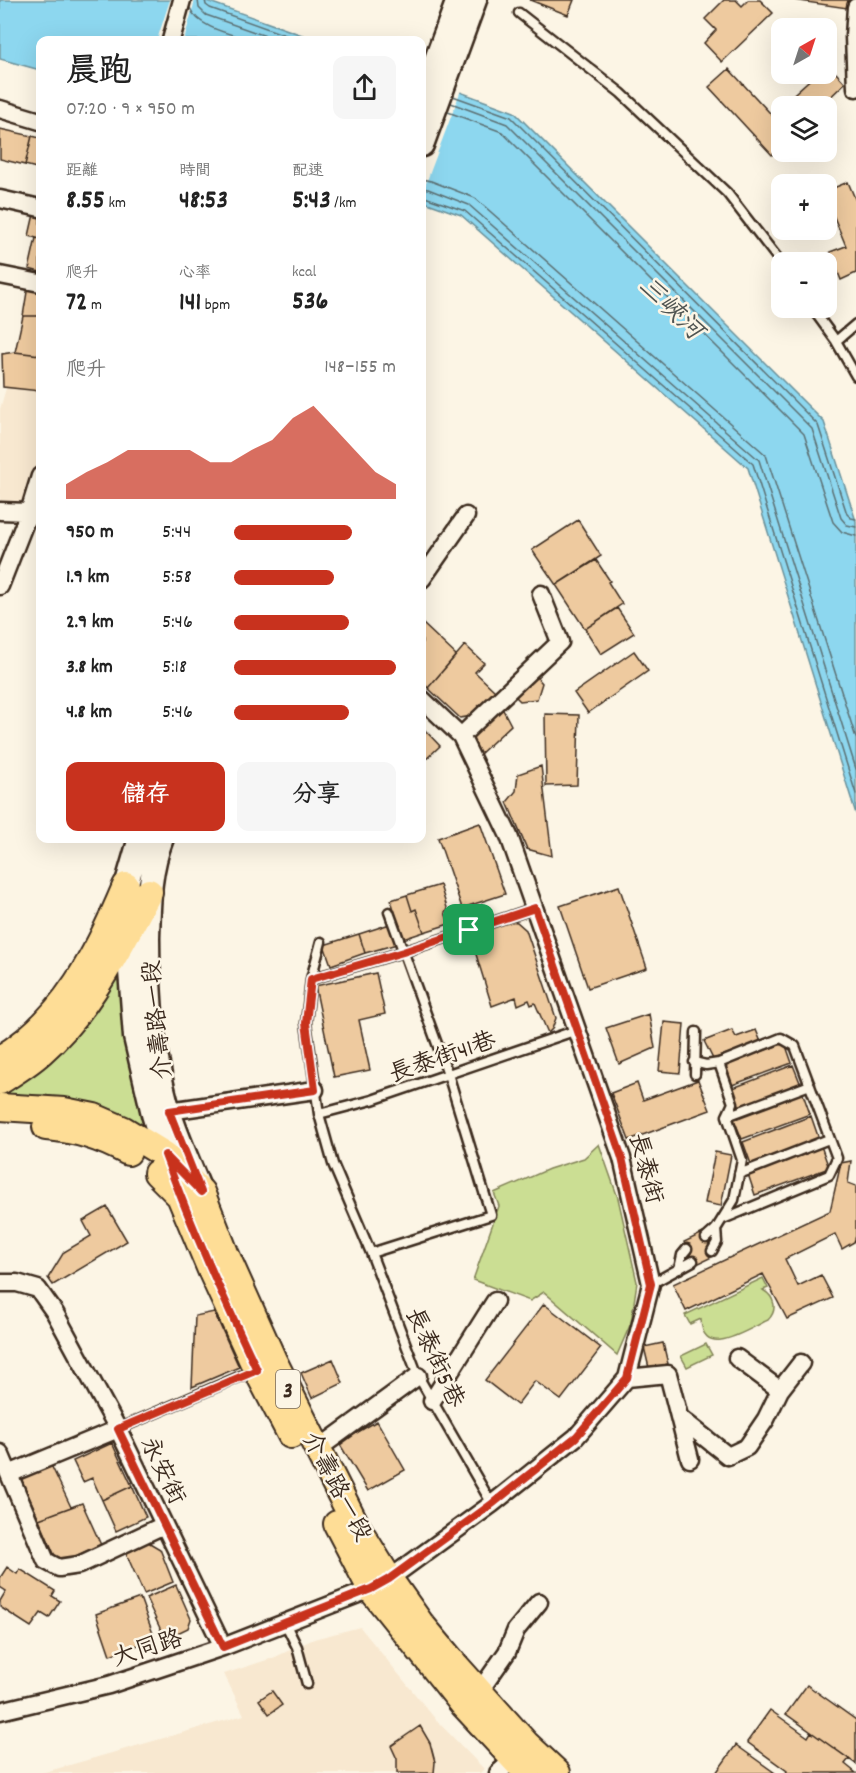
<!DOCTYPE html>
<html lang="zh-TW">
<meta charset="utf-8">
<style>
:root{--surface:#fff;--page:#f6f6f6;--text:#222;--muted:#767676;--accent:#c8321e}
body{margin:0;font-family:Dekko,"LXGW WenKai TC",sans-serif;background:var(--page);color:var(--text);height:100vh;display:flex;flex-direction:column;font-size:22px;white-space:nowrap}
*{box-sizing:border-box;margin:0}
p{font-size:20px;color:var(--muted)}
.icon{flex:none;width:33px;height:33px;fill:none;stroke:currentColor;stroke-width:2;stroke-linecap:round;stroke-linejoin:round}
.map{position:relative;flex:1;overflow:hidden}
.drawer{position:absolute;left:36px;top:36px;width:390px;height:807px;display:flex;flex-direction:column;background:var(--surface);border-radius:12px;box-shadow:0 6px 24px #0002}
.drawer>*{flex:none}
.needle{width:39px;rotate:39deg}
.controls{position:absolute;left:771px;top:18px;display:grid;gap:12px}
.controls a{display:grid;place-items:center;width:66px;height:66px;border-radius:12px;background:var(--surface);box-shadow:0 6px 24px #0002;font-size:30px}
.pin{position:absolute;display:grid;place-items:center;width:51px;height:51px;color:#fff;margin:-26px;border-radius:12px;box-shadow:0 3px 9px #0006}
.round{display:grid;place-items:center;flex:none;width:63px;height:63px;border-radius:12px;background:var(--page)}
.headline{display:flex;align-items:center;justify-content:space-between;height:102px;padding:0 30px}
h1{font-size:33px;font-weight:700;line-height:45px}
.metrics{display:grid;grid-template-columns:repeat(3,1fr);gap:9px;height:102px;padding:6px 30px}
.metrics div{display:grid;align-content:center}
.metrics b{font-size:26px;font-weight:700}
.metrics small{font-size:16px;font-weight:400}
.metrics p{font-size:16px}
.chart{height:168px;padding:12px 30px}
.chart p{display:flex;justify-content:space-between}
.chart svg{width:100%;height:108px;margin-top:6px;fill:var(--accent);opacity:.7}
.button{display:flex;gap:12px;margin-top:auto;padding:12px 30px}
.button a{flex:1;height:69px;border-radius:12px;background:var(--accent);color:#fff;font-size:24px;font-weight:700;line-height:69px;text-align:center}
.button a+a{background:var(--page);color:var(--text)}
ul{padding:0 30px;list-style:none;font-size:20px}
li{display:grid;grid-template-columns:96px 72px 1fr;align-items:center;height:45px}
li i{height:15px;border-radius:8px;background:var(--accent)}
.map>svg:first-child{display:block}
</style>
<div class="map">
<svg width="856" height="1773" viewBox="0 0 856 1773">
<rect width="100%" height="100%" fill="#fcf5e5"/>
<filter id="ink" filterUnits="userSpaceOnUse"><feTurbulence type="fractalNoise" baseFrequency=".0167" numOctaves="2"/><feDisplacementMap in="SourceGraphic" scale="12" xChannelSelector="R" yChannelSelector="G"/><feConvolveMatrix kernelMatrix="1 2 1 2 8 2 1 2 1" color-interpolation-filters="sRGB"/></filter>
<g filter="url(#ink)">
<path fill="#f8e8d0" d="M40,271V512L0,506V409Z
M360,1627L437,1721L484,1769L480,1773H42L244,1715L224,1674L273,1658L314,1639Z"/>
<path fill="#cbde93" stroke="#838458" stroke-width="1.5" d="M122,965L151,1133L88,1103L44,1095L0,1097V1091L56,1056L87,1020Z
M599,1144L618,1198L637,1282L631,1323L617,1355L544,1292L530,1301L473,1280L499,1206L494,1193L549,1169L584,1158Z
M763,1278L768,1288L763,1290C775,1297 778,1310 768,1320C748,1329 702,1361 701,1319L690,1324L685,1315Z
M706,1344L712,1355L687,1367L681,1356Z"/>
<path fill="#8dd7ef" stroke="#6c929b" stroke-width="1.5" d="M0,0H204L316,40H40V70L0,59Z
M422,78L514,112L824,422L856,521V814L748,468L461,215L422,201Z"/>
<path fill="#fcf5e5" d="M170,0H195L184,40H157Z
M422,75L461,90L422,194Z"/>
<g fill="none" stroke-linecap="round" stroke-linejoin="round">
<path stroke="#5c6f72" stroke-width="1.5" d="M198,0L199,8L206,15L277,40
M205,0L206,5L210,8L299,40
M190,8C198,28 231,34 250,40
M453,96L511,117L818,425L847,514L851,518L856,519
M451,103L507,124L812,429L841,518L847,525L856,527
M448,112L502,132L804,434L833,522L842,532L856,536
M422,179L431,181L475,198L766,455L856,738
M422,188L428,189L469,205L759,460L856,769
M422,196L465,211L753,464L856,794"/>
</g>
<path fill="#eeca9f" stroke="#3b2a1e" stroke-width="1.5" d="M530,0H574L568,15Z
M724,0H736L742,6L748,0H760L773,13L722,62L704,43L716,30L705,19Z
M793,0H848L847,8Z
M827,63L845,83L821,106H782V119L775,111L816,74H826Z
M729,69L782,126V146L772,155L709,87Z
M0,129L32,136L25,165L0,159Z
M32,136L40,138V169L25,165Z
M848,182L856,201V273L841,280L830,252L846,246L834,217L826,220V191Z
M34,214L40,215V239L29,236Z
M36,238L40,239V272L29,269Z
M28,286L40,289V316H23Z
M23,316H40V355L15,352Z
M15,352L40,355V391L3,387L2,354Z
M578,520L601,556L556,585L532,550Z
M596,560L610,581L608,582L622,604L585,629L556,585Z
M617,608L634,633L601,654L585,629Z
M422,623L456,655L428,688L422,682Z
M465,645L484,663L475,672L495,691L472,716L460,718L428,688Z
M634,651L648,671L588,713L574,693Z
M535,675L542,683L537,699L520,701L513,694Z
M501,706L511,725L479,755L470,736Z
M545,714L579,715L577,785L546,786Z
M422,727L440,746L422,763Z
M541,766L552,856L527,849L507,802L516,791L518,774Z
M480,823L505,894L462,908L438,838Z
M440,885L448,911L445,912L449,924L424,932L416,909L412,911L407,895Z
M619,886L647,968L588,988L560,906Z
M407,895L412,911L416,909L424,932L403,939L391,900Z
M509,921L517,922L526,930L556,1018L552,1029L548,1033L535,1003L531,1005L529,1000L518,1005L516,997L492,1006L470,935Z
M390,924L397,944L365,953L359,934Z
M359,934L365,953L331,965L324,945Z
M376,973L385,1014L359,1020L370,1070L334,1077L315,986Z
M649,1014L655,1048L619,1064L606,1028Z
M664,1022L684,1024L680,1073L659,1071Z
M732,1030L736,1037L756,1030L761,1042L713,1059L704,1041Z
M785,1043L792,1063L732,1085L724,1065Z
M793,1065L801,1085L740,1108L733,1088Z
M698,1080L710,1110L629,1140L611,1093L637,1083L643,1100Z
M802,1091L810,1114L742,1139L733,1117Z
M811,1116L819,1139L751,1164L743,1142Z
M821,1146L829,1168L755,1195L748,1174Z
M715,1152L731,1155L721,1206L705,1203Z
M851,1161L848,1183L856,1186V1236L854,1242L842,1249L835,1234L785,1259L798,1286L821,1275L833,1298L787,1319L763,1274L686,1311L673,1284L830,1211L841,1163Z
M107,1207L127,1241L53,1285L48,1278L64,1252L91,1236L83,1221Z
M703,1233L714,1256L695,1265L684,1242Z
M544,1304L601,1348L561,1400L535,1381L517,1405L485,1380Z
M214,1312L239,1367L192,1387L195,1316Z
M663,1343L668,1364L649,1368L644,1347Z
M333,1359L343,1383L312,1398L301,1373Z
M377,1421L405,1470L368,1491L339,1443Z
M112,1443L132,1486L102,1500L92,1478L83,1482L73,1461Z
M51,1465L71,1507L39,1519L20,1477Z
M132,1486L146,1517L116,1531L102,1500Z
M82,1503L101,1545L66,1560L55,1556L39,1519Z
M148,1542L160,1549L173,1582L144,1594L125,1551Z
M7,1567L17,1574L20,1569L55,1591L52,1596L60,1601L49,1618L41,1613L31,1627L0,1607V1601L6,1591L0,1587V1578Z
M176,1585L191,1619L188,1628L165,1639L146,1598Z
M140,1598L155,1639L110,1655L96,1614Z
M807,1685L856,1720V1764L786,1714Z
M272,1691L282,1705L269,1714L259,1700Z
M770,1710L808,1737L811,1732L849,1759L845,1764L856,1773H786L787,1771L747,1742Z
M420,1726L430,1743L435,1762L434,1773H397V1759L391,1746Z
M736,1745L775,1773H716Z"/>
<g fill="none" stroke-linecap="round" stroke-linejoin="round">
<defs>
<path id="lane" d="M519,13L621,93L727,193L782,264
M812,308L836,341L856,376
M836,341L856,324
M321,942L311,979L306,1023L319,1114L333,1164L371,1253L418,1376L492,1504
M311,979L403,952L535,908
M694,1062L706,1065L719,1063L781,1038L795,1046L837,1158L829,1175L723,1219
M695,1074L696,1032
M319,1114L372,1100L577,1030
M727,1116L810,1085
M739,1174L829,1139
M706,1238L716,1229L734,1200L742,1160L727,1116L733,1103L719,1063
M712,1251L717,1242L716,1229
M371,1253L491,1215L448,1074L389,912
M679,1269L682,1255L687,1249
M651,1284L693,1261
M118,1429L255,1370
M285,1623L297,1647L307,1684"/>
<path id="street" d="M856,7L854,36L856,88
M171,40L182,0
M0,109L40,121
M0,199L40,208
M0,275L40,283
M0,511L29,512L40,517
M422,579L466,516
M0,586L29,512L40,476
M461,736L560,642L541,594
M169,1111L315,1090
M0,1283H17L38,1289L55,1313L118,1429L223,1647
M737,1358L780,1390
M627,1378L668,1374L690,1459
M432,1401L495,1301
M679,1417L728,1456L747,1447L766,1419L780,1390L801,1363
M318,1449L418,1376
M0,1453L46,1561L59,1568L79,1565L164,1525
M9,1474L118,1429
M479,1692L507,1652L516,1630L539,1602
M0,1711L109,1685L223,1647L371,1589L389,1579L492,1504L576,1437L627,1378L651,1284L622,1158L509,836L461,736L422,699
M498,1773L513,1760"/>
<path id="secondary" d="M422,97L458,0
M422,145L475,0
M140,838L126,886L127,931L135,1037L153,1114L169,1167
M162,838C149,871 149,904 148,938C148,996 152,1055 169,1111C177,1137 189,1163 199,1188"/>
<path id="primary" d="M0,1059C65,1020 98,953 126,886
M0,1081C14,1072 29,1063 41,1052C90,1009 118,948 149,892
M0,1107L64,1111L94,1117L124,1130L165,1155L201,1192L225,1253L273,1360L357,1527L389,1579L420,1623L456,1666L526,1744L557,1773
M46,1127C74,1129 103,1138 128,1152
M157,1173L180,1196L211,1270L257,1370L291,1435
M337,1524L371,1589L463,1704L527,1773"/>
</defs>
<use href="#lane" stroke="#3b2a1e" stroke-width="13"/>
<use href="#street" stroke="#3b2a1e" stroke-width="21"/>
<use href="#secondary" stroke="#3b2a1e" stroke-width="27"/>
<use href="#primary" stroke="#3b2a1e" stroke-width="30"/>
<use href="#lane" stroke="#fcf5e5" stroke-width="8"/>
<use href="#street" stroke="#fcf5e5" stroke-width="16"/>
<use href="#secondary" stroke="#fcf5e5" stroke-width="22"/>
<use href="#primary" stroke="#fedd96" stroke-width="26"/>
</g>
</g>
<g fill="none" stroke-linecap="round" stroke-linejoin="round" filter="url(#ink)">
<defs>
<path id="route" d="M535,908L622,1158L651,1284L627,1378L576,1437L492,1504L389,1579L371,1589L223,1647L118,1429L257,1370C224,1299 192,1229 165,1155L201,1192L169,1111L315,1090L306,1023L311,979L403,952Z"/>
</defs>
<use href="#route" stroke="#fff" stroke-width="12"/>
<use href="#route" stroke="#c8321e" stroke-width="8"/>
</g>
<g text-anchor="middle" stroke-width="5" stroke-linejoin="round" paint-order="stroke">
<rect fill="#fcf5e5" stroke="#75675a" stroke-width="1.5" x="276" y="1370" width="24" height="38" rx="4.5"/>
<g font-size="22" font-weight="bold" fill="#3b2a1e">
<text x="288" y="1397">3</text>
</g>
<g font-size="24" fill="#3b2a1e" stroke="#fcf5e5">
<text transform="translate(156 1020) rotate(-96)" y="8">介壽路一段</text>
<text transform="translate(442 1056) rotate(-19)" y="8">長泰街41巷</text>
<text transform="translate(647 1168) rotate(75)" y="8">長泰街</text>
<text transform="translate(436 1357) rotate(65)" y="8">長泰街5巷</text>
<text transform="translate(164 1470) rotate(64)" y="8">永安街</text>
<text transform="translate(338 1486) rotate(62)" y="8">介壽路一段</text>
<text transform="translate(147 1647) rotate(-18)" y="8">大同路</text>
</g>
<g font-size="26" font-style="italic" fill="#505552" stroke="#fcf5e5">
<text transform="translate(672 307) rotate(44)" y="9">三峽河</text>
</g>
</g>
</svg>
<div class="controls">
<a><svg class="needle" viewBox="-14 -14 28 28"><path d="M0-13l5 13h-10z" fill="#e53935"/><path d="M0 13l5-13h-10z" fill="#767676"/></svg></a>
<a><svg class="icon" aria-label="layers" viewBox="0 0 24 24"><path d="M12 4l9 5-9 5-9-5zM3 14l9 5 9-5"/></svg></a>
<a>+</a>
<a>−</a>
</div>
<div class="pin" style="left:469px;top:930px;background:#1e9e55"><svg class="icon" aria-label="arrive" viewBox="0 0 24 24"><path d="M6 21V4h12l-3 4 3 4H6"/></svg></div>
<section class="drawer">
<div class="headline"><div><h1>晨跑</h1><p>07:20 · 9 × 950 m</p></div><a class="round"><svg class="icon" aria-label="share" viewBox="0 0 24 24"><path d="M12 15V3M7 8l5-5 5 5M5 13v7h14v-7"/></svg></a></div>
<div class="metrics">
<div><p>距離</p><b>8.55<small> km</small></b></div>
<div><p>時間</p><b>48:53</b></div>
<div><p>配速</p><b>5:43<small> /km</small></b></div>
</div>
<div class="metrics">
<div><p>爬升</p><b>72<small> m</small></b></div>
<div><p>心率</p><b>141<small> bpm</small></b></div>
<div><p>kcal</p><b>536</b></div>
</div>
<div class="chart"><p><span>爬升</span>148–155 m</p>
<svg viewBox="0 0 160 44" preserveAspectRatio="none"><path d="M0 44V38L10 33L20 29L30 24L40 24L50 24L60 24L70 29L80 29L90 24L100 20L110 11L120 6L130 15L140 24L150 33L160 38V44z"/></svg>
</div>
<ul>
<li><b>950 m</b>5:44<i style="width:73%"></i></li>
<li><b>1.9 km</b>5:58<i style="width:62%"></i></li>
<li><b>2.9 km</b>5:46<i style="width:71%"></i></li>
<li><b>3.8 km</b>5:18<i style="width:100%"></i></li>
<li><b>4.8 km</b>5:46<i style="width:71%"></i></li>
</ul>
<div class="button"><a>儲存</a><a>分享</a></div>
</section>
</div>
